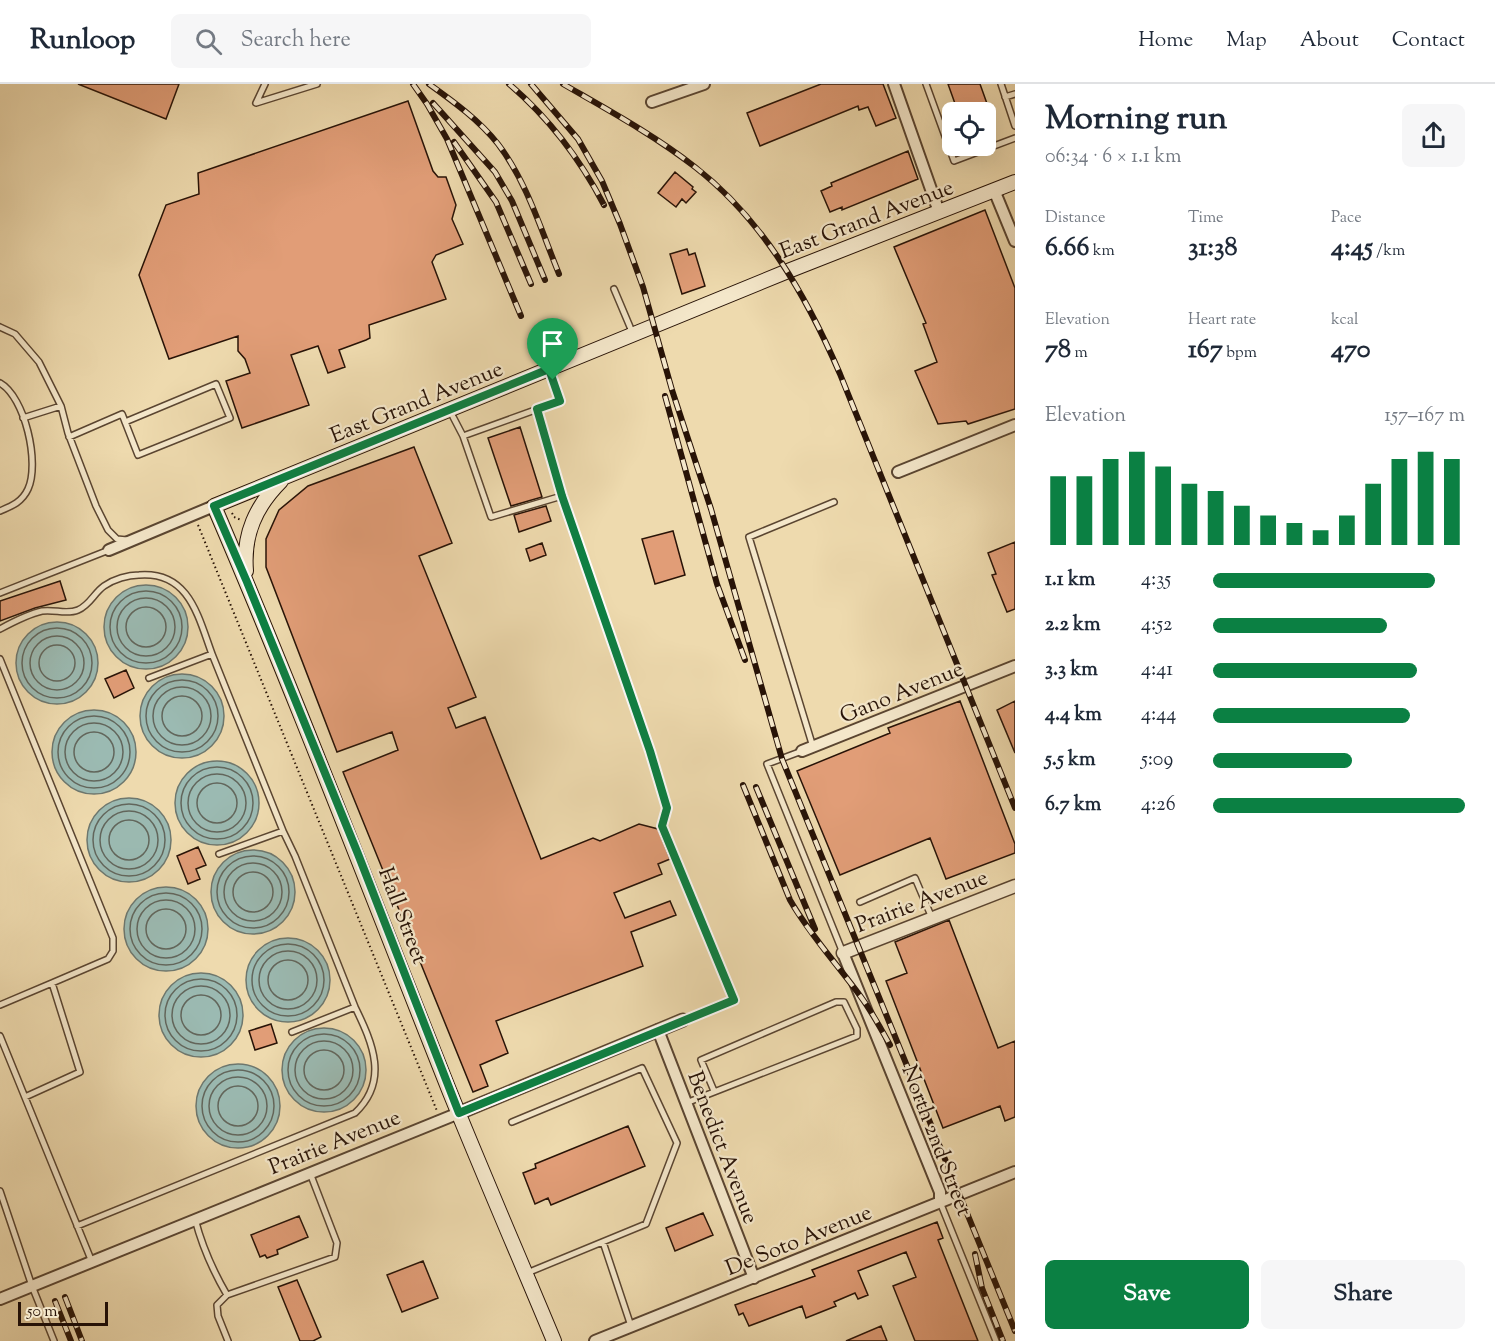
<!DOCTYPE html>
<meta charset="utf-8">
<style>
:root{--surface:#fff;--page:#f6f6f7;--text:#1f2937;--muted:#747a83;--line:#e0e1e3;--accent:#0b8043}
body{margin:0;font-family:"Sorts Mill Goudy",serif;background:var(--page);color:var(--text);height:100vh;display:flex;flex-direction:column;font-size:22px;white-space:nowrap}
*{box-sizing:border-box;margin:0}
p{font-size:20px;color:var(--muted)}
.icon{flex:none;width:33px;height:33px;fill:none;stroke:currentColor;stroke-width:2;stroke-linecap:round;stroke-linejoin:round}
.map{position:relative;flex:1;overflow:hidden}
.side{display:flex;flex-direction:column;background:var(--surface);width:480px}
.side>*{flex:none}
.tools{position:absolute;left:942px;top:18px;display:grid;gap:12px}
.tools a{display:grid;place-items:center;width:54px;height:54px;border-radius:9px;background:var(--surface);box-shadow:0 6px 24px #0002;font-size:30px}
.scale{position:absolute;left:18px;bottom:15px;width:90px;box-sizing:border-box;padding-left:6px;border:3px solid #281307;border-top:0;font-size:16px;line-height:21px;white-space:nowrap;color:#281307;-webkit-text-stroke:4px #f4e7ca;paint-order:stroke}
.pin{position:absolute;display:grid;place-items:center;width:51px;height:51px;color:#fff;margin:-62px -26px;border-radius:50% 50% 50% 0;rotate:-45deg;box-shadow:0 0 6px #0007}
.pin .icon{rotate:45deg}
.round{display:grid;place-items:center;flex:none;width:63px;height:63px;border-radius:9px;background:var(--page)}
.summary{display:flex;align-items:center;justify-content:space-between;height:102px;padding:0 30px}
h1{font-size:33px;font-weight:700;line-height:45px}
.stats{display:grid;grid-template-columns:repeat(3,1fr);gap:9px;height:102px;padding:6px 30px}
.stats div{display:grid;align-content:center}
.stats b{font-size:26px;font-weight:700}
.stats small{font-size:16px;font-weight:400}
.stats p{font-size:16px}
.chart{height:168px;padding:12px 30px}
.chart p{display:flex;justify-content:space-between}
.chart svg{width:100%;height:108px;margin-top:6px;stroke:var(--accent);stroke-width:6}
.primary-button{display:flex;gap:12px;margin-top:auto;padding:12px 30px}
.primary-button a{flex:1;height:69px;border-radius:9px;background:var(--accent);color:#fff;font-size:24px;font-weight:700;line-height:69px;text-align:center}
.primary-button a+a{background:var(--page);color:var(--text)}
ul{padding:0 30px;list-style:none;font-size:20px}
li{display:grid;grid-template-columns:96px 72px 1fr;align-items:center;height:45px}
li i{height:15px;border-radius:8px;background:var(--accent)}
header{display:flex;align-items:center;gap:36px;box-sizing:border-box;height:84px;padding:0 30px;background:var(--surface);border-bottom:2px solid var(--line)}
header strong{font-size:28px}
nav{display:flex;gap:33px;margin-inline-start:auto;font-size:21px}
.search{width:420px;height:54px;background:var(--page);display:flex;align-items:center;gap:15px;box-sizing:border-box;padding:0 21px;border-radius:9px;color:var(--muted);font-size:22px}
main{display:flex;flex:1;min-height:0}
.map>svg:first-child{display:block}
</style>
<header>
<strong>Runloop</strong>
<div class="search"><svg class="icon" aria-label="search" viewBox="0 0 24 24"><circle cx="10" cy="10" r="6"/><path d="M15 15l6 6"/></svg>Search here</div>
<nav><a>Home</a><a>Map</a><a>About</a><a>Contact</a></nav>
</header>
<main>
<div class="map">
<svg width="1015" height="1257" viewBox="0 0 1015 1257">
<rect width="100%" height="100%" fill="#eedaae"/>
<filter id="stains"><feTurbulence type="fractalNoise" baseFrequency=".00333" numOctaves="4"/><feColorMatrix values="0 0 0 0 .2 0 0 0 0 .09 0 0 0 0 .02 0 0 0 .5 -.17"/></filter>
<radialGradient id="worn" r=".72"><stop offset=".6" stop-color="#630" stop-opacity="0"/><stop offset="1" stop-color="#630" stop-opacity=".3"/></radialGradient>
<path fill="#9bbab2" stroke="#6d776e" stroke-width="1.5" d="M104 543a42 42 0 1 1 84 0a42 42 0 1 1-84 0Z
M16 579a41 41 0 1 1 82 0a41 41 0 1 1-82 0Z
M140 632a42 42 0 1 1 84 0a42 42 0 1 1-84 0Z
M52 668a42 42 0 1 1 84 0a42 42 0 1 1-84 0Z
M175 719a42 42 0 1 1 84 0a42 42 0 1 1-84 0Z
M87 756a42 42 0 1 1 84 0a42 42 0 1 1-84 0Z
M211 808a42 42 0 1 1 84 0a42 42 0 1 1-84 0Z
M124 845a42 42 0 1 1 84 0a42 42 0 1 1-84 0Z
M246 896a42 42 0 1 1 84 0a42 42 0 1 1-84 0Z
M159 931a42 42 0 1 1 84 0a42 42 0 1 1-84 0Z
M282 986a42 42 0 1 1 84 0a42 42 0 1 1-84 0Z
M196 1022a42 42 0 1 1 84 0a42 42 0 1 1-84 0Z"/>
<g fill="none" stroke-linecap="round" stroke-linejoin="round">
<path stroke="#62665c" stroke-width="1.5" d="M110 543a36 36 0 1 1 72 0a36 36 0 1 1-72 0Z
M117 543a29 29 0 1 1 58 0a29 29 0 1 1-58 0Z
M126 543a20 20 0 1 1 40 0a20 20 0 1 1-40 0Z
M22 579a35 35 0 1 1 70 0a35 35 0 1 1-70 0Z
M30 579a27 27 0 1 1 54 0a27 27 0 1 1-54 0Z
M39 579a18 18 0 1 1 36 0a18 18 0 1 1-36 0Z
M146 632a36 36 0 1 1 72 0a36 36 0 1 1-72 0Z
M153 632a29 29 0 1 1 58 0a29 29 0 1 1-58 0Z
M162 632a20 20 0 1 1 40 0a20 20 0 1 1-40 0Z
M58 668a36 36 0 1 1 72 0a36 36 0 1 1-72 0Z
M65 668a29 29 0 1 1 58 0a29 29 0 1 1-58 0Z
M74 668a20 20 0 1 1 40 0a20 20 0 1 1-40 0Z
M181 719a36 36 0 1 1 72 0a36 36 0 1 1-72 0Z
M188 719a29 29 0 1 1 58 0a29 29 0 1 1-58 0Z
M197 719a20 20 0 1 1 40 0a20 20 0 1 1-40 0Z
M93 756a36 36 0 1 1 72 0a36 36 0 1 1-72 0Z
M100 756a29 29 0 1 1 58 0a29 29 0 1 1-58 0Z
M109 756a20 20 0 1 1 40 0a20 20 0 1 1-40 0Z
M217 808a36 36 0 1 1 72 0a36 36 0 1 1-72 0Z
M224 808a29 29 0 1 1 58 0a29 29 0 1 1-58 0Z
M233 808a20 20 0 1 1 40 0a20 20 0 1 1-40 0Z
M130 845a36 36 0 1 1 72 0a36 36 0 1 1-72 0Z
M137 845a29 29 0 1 1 58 0a29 29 0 1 1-58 0Z
M146 845a20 20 0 1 1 40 0a20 20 0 1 1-40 0Z
M252 896a36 36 0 1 1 72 0a36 36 0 1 1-72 0Z
M259 896a29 29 0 1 1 58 0a29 29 0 1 1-58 0Z
M268 896a20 20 0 1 1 40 0a20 20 0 1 1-40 0Z
M165 931a36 36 0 1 1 72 0a36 36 0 1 1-72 0Z
M172 931a29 29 0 1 1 58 0a29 29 0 1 1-58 0Z
M181 931a20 20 0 1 1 40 0a20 20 0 1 1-40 0Z
M288 986a36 36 0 1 1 72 0a36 36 0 1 1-72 0Z
M295 986a29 29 0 1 1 58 0a29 29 0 1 1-58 0Z
M304 986a20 20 0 1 1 40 0a20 20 0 1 1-40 0Z
M202 1022a36 36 0 1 1 72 0a36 36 0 1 1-72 0Z
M209 1022a29 29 0 1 1 58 0a29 29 0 1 1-58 0Z
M218 1022a20 20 0 1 1 40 0a20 20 0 1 1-40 0Z"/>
</g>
<path fill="#e19d77" stroke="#281307" stroke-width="1.5" d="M78,0H179L166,35Z
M821,0H883L896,34L876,42L868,23L859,26L858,22L760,62L747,29Z
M948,0H980L990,28H958Z
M408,17L433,87L438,93H446L456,121L452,135L463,160L436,171L432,178L446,215L369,241L370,254L366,256L339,266L345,283L328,289L318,262L291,271L309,321L242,344L226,297L250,289L245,275L238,267V252L169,275L139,191L166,121L199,110L198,89Z
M908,67L918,95L842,126V123L830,128L821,107L832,102L831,99Z
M675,88L693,103L692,105L696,108L686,119L682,115L676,123L658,109Z
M985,126L1015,204V325L968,340L966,337L938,340L915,287L937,278L923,240L926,239L894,163Z
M687,165L689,171L695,169L705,202L682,210L670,170Z
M520,343L542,413L511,422L488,354Z
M414,363L452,459L419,472L476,613L448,624L456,644L485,633L541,775L593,754L600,757L639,740L658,745L670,775L658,780L662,790L614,809L625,834L670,817L676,831L631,848L643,882L496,937L508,969L480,981L488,1002L473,1008L343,688L398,666L392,648L337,668L266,483V455L279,426L308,402Z
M546,422L551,437L519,448L514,431Z
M673,447L685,491L655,500L642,455Z
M1015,458V525L1007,528L992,491L996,490L988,469Z
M542,459L546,471L530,477L526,465Z
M60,497L66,516L35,524L0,537V517Z
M126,586L134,604L114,614L105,595Z
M960,617L1015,760V769L946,795L930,754L840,791L797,687L890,649L888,644Z
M1015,617V669L997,626Z
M198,763L206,781L196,785L200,795L188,800L177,772Z
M949,836L998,964L1015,957V1033L1005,1037L1000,1022L943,1044L886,897L907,889L895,858Z
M271,940L277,959L255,966L249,947Z
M628,1042L645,1082L551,1121L548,1114L535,1120L523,1089L536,1084L535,1080Z
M703,1129L713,1151L675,1167L666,1144Z
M299,1132L308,1153L277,1166L278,1170L267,1174L265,1171L260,1173L251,1151Z
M937,1138L943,1154L938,1156L978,1257H915L893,1202L916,1193L906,1168L858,1187L868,1211L858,1215L855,1209L834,1218L836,1222L806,1234L802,1222L749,1242L743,1229L739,1231L735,1221L815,1192L812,1186Z
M423,1177L438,1214L402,1228L387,1191Z
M297,1196L321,1253L313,1257H300L278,1203Z
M881,1242L887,1257H846Z"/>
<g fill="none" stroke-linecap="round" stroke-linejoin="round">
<defs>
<path id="service" d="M265,0L256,19L317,0
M926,0L954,77L1015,54
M1001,0L1015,42
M1005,13L1015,10
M614,205L633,250
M0,243L15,250L39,278L61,322L68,349L96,422L108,446L117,455L127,456
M0,299C25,313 40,379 28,405C22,418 12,422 0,427
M537,325L562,412
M450,327L463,352L491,433L562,412L650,667L667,724L662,742L734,916L684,936
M23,334L61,322
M463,352L560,317L549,286
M69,353L122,330L138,371L230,334L216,300L125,338
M0,509L109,466
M0,545C13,538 28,530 42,527C55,525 66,531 78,526C90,521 94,509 104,502C114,495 128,491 139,491C189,487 198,532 212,570L149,594
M212,570L283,747L219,770
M0,575L113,854V867L108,875L52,899
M813,663L749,453L834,418
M802,667L767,680L843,869
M283,747L295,772L355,923L292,948
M860,818L915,794L932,834
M0,921L52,899L80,988L25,1013
M0,952L92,1178
M686,1019L857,952V945L844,918H836L701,976L714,1007
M512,1038L642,984L677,1059L646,1140L527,1189
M0,1107L32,1202L54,1257
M940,1118L996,1257
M195,1135C202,1162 213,1187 227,1211L335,1173L337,1159L310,1089
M77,1142L355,1029C389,997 373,960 355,923
M603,1158L631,1242
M227,1211L217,1221L218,1232L228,1257"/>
<path id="minor" d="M894,0L939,128
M652,18L704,0
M994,106L1015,157
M898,388L1015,341
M109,466L214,422
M802,667L1015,582
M843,869L940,1108V1118
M658,946L754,1194
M0,1215L459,1029
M595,1257L1015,1088"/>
<path id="tertiary" d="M843,869L1015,802
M459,1029L683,936"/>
<path id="secondary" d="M246,487C243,450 256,422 281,397
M554,1257C519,1173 483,1090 449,1006C371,810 297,615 214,422L788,187L1015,98"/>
</defs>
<use href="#service" stroke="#5a4531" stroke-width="8"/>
<use href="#minor" stroke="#5a4531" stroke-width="14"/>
<use href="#tertiary" stroke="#5a4531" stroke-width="15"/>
<use href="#secondary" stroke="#281307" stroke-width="16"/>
<path stroke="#281307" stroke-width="2" stroke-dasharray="1.5 3" stroke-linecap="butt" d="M232,429L234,433L241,436
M198,441L437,1027"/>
<use href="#service" stroke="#f4e7ca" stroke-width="5"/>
<use href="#minor" stroke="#f4e7ca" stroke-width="10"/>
<use href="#tertiary" stroke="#f4e7ca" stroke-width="12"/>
<use href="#secondary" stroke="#f4e7ca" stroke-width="14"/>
<defs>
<path id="rail" d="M413,0L427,20L447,55L521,232
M429,0C454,18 479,36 498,60C527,98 541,146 559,190
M509,0C549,34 580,75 604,121
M531,0L578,55L602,97L620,140L643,203L672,306L711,425L782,675L1015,1247
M563,0C608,26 654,51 695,83C763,136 806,211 840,290L1015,724
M433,19L495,88L512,117L545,196
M454,58L496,118L531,200
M665,312L717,500L745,576
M743,701L790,816C810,851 837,880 861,913C872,928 881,945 890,961
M756,703L815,845
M975,1170L982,1204L1003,1257
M65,1213L82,1257
M55,1217L71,1257"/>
</defs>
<use href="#rail" stroke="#281307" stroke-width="6"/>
<use href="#rail" stroke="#f4e7ca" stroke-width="4" stroke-dasharray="11" stroke-linecap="butt"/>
</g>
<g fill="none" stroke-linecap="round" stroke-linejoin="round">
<defs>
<path id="route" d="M549,285L560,317L537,325L562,412L650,667L667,724L662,742L734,916L459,1029L358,770L247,498L214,422Z"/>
</defs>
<use href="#route" stroke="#fff" stroke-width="12"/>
<use href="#route" stroke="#0b8043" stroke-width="8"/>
</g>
<g text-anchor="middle" stroke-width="4.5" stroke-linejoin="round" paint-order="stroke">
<g font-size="22" fill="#281307" stroke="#f4e7ca">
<text transform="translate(866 134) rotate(-21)" y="8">East Grand Avenue</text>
<text transform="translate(416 317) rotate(-22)" y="8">East Grand Avenue</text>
<text transform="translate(901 607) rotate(-22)" y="8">Gano Avenue</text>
<text transform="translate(921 816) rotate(-21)" y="8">Prairie Avenue</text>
<text transform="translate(404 831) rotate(69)" y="8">Hall Street</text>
<text transform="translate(938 1056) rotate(69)" y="8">North 2nd Street</text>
<text transform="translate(334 1057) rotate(-22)" y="8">Prairie Avenue</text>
<text transform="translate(724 1063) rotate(69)" y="8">Benedict Avenue</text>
<text transform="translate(798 1155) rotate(-22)" y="8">De Soto Avenue</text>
</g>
</g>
<rect width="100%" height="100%" filter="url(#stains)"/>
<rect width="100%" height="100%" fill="url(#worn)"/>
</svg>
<div class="tools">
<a><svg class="icon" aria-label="locate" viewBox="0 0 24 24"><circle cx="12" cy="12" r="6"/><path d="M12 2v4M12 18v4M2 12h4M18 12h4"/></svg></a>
</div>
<div class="scale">50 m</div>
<div class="pin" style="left:553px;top:296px;background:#1e9e55"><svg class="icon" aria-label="arrive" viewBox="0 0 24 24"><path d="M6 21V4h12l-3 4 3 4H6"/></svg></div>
</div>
<section class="side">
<div class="summary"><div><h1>Morning run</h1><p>06:34 · 6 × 1.1 km</p></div><a class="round"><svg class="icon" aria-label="share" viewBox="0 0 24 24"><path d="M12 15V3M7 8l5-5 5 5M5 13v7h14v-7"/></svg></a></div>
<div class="stats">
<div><p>Distance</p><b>6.66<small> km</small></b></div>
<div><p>Time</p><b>31:38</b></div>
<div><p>Pace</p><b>4:45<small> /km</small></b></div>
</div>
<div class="stats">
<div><p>Elevation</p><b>78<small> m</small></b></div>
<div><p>Heart rate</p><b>167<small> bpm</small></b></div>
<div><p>kcal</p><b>470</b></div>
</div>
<div class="chart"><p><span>Elevation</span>157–167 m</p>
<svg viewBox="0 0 160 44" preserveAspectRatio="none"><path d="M5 44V16M15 44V16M25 44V9M35 44V6M45 44V12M55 44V19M65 44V22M75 44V28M85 44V32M95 44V35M105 44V38M115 44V32M125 44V19M135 44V9M145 44V6M155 44V9"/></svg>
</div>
<ul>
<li><b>1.1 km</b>4:35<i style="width:88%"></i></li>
<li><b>2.2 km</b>4:52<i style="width:69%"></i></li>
<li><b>3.3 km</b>4:41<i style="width:81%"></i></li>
<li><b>4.4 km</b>4:44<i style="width:78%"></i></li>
<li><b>5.5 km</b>5:09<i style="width:55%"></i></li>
<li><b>6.7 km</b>4:26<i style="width:100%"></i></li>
</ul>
<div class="primary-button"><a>Save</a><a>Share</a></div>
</section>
</main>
